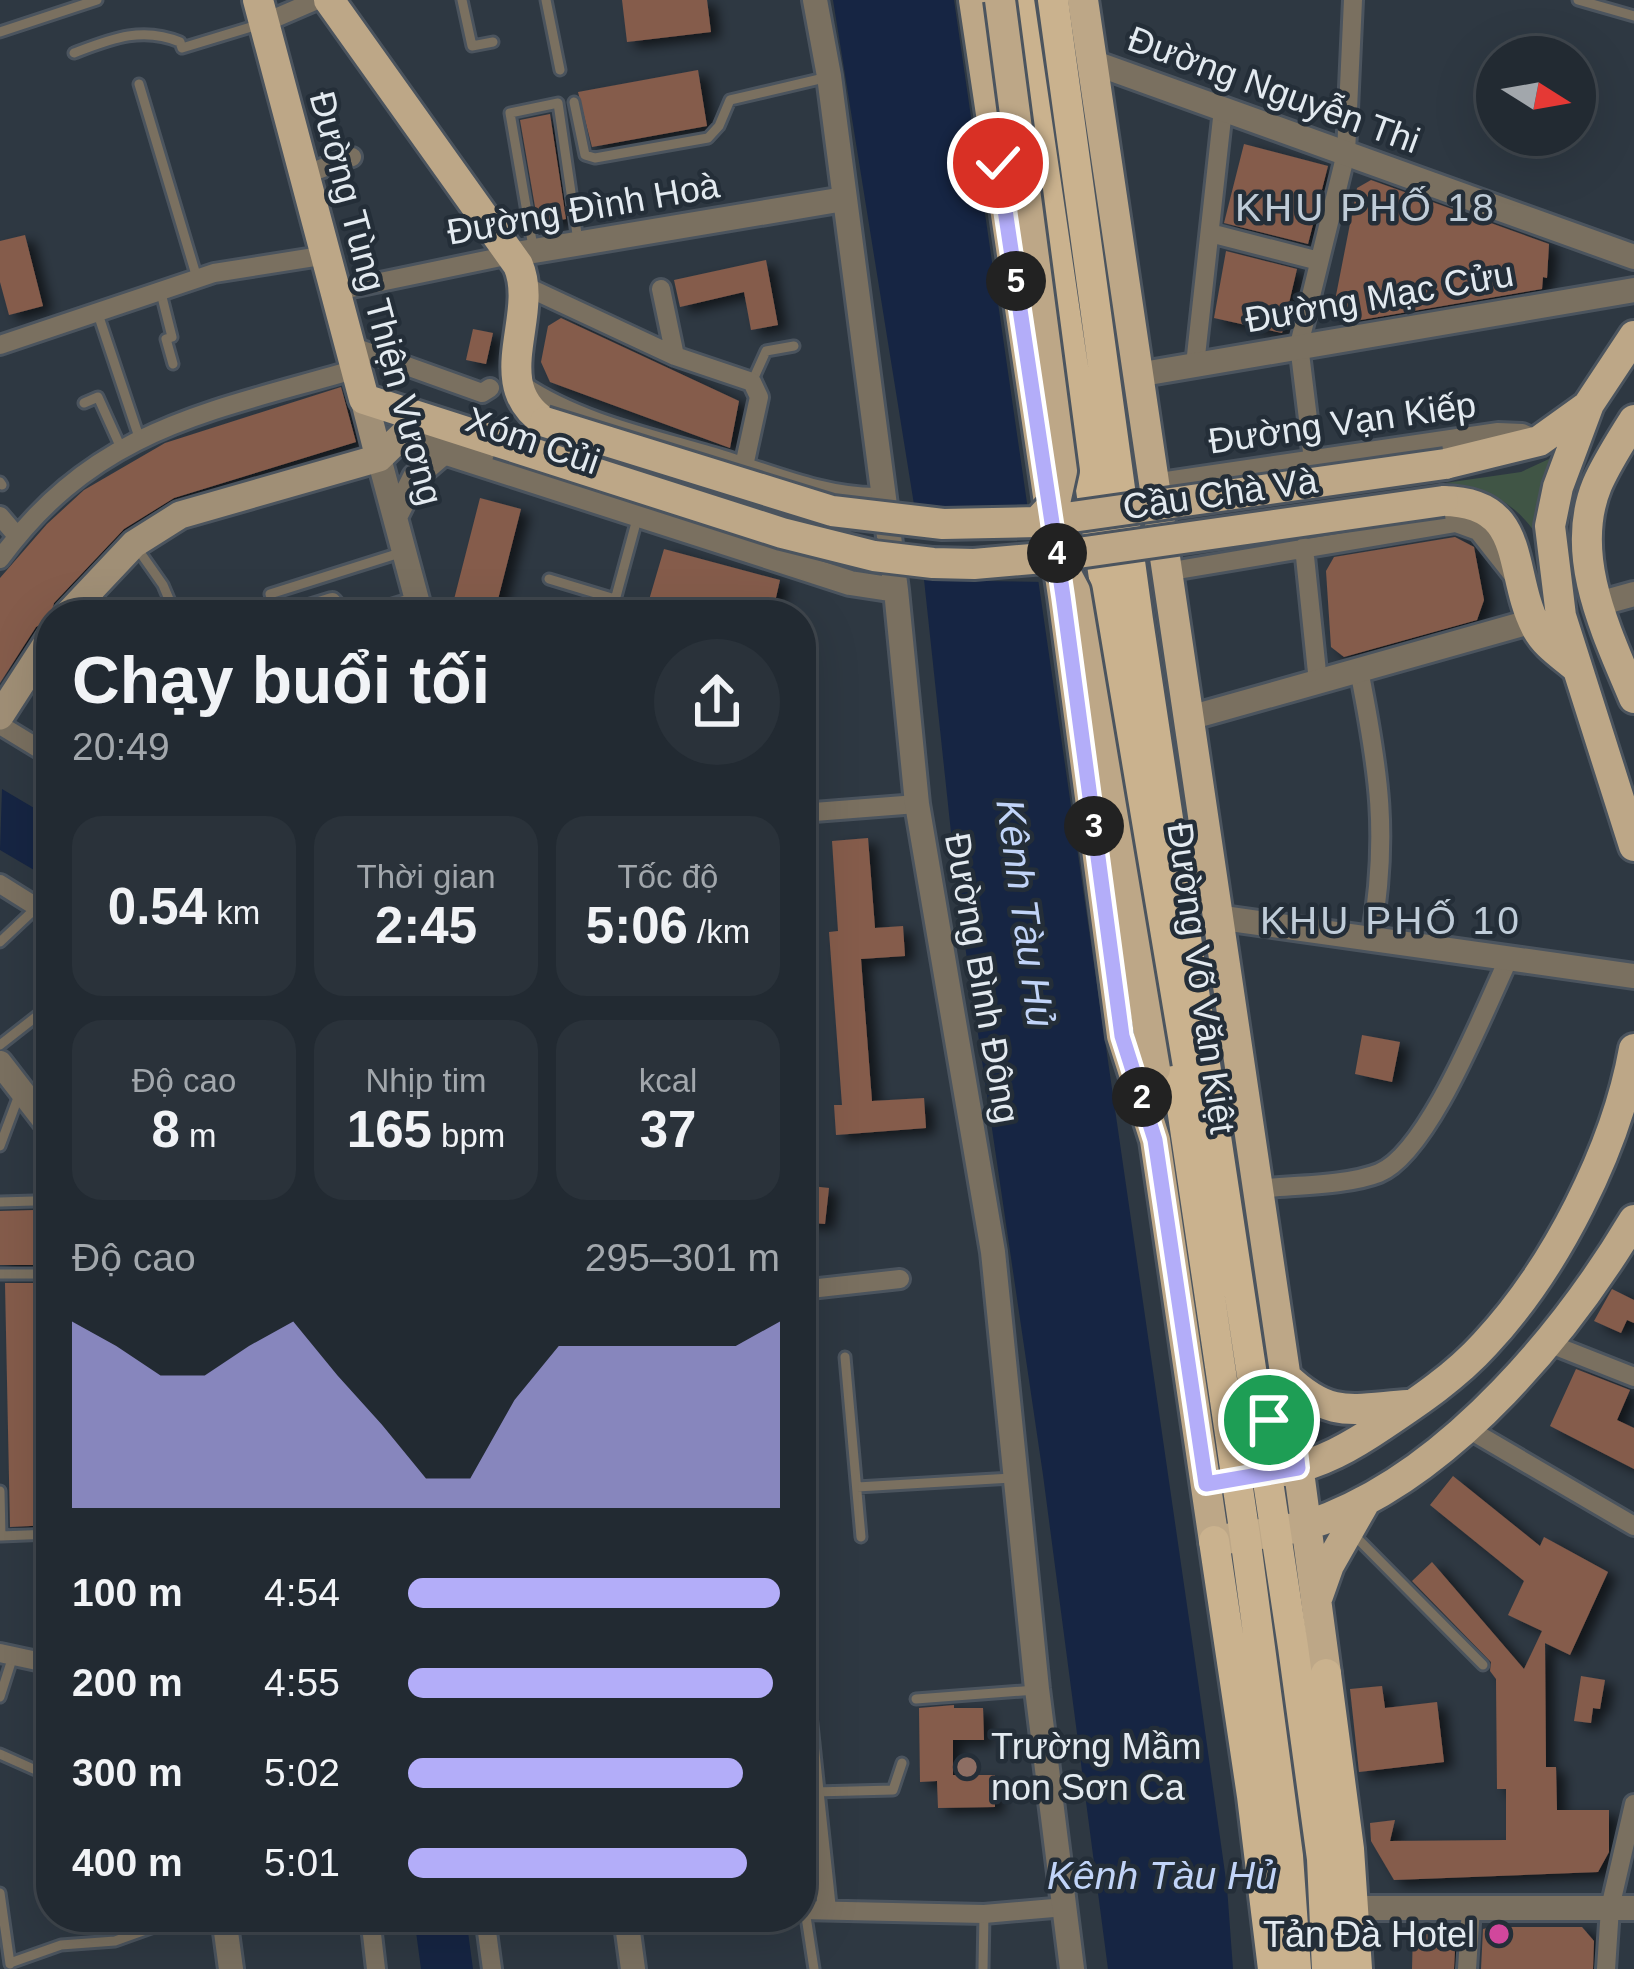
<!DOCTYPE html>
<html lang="vi">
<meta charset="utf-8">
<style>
:root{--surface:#222a32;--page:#2a323a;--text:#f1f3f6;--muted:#a2a7ac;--line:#3f464d;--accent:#b3adf9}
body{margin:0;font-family:Arial,sans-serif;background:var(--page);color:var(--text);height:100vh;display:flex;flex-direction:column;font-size:45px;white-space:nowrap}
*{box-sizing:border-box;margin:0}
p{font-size:39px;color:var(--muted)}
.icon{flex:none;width:66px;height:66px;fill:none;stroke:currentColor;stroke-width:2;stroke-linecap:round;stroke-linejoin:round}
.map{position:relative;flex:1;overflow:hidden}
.sheet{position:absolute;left:36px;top:600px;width:780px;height:1332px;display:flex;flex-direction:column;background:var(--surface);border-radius:48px;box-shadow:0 12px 48px #0002,0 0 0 3px var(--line)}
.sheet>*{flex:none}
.needle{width:78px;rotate:101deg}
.tools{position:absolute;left:1476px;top:36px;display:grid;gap:24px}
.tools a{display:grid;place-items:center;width:120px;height:120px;border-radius:50%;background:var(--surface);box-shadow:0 12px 48px #0002,0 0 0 3px var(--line);font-size:60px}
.pin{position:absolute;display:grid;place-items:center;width:102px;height:102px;color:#fff;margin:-51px;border:6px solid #fff;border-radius:50%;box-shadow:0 3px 12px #0007}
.km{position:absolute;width:60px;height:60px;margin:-30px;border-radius:50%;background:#222;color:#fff;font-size:33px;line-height:60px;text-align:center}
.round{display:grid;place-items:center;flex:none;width:126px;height:126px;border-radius:63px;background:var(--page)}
.overview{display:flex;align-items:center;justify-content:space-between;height:204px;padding:0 36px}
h1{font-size:66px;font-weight:800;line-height:90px}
.stats{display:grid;grid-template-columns:repeat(3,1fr);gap:18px;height:204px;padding:12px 36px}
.stats div{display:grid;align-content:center;border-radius:30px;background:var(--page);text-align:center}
.stats b{font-size:51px;font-weight:800}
.stats small{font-size:33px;font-weight:400}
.stats p{font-size:33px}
.chart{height:336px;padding:24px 36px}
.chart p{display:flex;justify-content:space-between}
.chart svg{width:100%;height:216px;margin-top:12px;fill:var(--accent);opacity:.7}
ul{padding:0 36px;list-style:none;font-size:39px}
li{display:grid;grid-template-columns:192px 144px 1fr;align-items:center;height:90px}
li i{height:30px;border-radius:15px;background:var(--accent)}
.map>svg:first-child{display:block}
</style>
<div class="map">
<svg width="1634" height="1969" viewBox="0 0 1634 1969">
<defs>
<filter id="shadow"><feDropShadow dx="9" dy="5.5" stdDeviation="6" flood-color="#0009"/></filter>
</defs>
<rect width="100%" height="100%" fill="#2e3842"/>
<path fill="#405545" d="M1562,453L1541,542C1520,505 1486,486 1445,483L1521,472Z"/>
<path fill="#162543" d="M833,0H954L1198,1681L1227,1887L1233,1969H1108L1043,1475L958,898L920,542Z
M2,789L51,818V880L0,850Z
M414,1917H466L473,1969H421Z"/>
<path fill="#2e3842" d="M907,508L1034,510L1045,582L918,580Z"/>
<path fill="#855c4c" filter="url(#shadow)" d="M622,0H707L711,32L627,42Z
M698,70L707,126L592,147L578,92Z
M550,114L566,219L538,224L520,120Z
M1244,144L1328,166L1308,244L1224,223Z
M1371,180L1549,244L1547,278L1543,277L1542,289L1355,321L1332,316L1357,188Z
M25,235L43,306L9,315L0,282V241Z
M1226,251L1297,269L1282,333L1214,318Z
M766,260L778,325L751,330L744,292L680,307L674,280Z
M561,318L739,401L730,448L550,382L541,362L548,326Z
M473,329L493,333L486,364L466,360Z
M341,387L356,442L174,498L124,529L54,603L50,619L36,627L0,683V578L47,524L84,490L165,443Z
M480,498L521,509L494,615H450Z
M1455,537L1474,547L1484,600L1477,620L1344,657L1331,647L1326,571L1334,557Z
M664,549L780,580L772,615H698L649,600Z
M868,838L875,928L903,926L905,956L861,959L872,1101L924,1098L926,1128L836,1135L834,1105H842L829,932L838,931L832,841Z
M1362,1035L1400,1042L1392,1082L1355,1074Z
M801,1185L829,1188L825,1224L801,1222Z
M41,1206H51V1265H0V1211L34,1210Z
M5,1283H51V1525L10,1527Z
M1612,1289L1634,1300V1323L1627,1320L1621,1333L1594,1321Z
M1576,1369L1630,1390L1617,1420L1634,1428V1469L1550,1426Z
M1453,1476L1540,1546L1544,1537L1608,1572L1570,1655L1545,1643L1546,1767H1556L1557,1810H1609V1852L1598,1872L1394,1880L1371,1841L1370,1823L1395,1820L1390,1841L1506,1840V1789H1497L1496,1679L1490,1671L1491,1662L1412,1581L1432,1562L1524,1669L1542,1631L1508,1615L1524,1581L1430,1505Z
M1581,1676L1605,1680L1600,1709L1593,1708L1591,1723L1574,1721Z
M1382,1686L1385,1708L1437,1702L1444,1762L1359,1772L1350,1689Z
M954,1705V1708H983L984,1740H953V1775H995V1807L938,1808L937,1781L920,1782L919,1708Z
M1492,1927H1582L1594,1941L1593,1969H1481L1483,1929Z
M1413,1932H1456L1454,1969H1412Z"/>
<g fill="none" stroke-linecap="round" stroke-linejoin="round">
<defs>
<path id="service" d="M462,0L472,46L493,42
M546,0L560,70
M1578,0L1634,16
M0,32L97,0
M74,53C111,39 142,26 180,42L182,48L261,24
M139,84L197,278
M574,102L585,155L595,158L708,138L719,126L730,100L824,78
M533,247L510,113L558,103L578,241
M160,289L172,337L166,339L173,364
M97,311L139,437
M752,382L766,351L794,346
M84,403L98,397L121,448
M0,482L2,485
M137,548L163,585L174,611L185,605L198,615
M549,579L615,599
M93,590L110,615
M276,615L270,594L403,552
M357,615L415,597
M611,615L637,519
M0,942L35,909
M0,1045L51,1005
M0,1146L19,1095
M0,1202L34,1201
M0,1274H51
M845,1357L861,1537
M857,1487L1012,1478
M0,1491L1,1536L51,1534
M1351,1532L1483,1665
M0,1697L13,1656
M916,1699L1036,1690
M0,1754L38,1771L51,1769
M814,1792L893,1790L902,1763
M0,1893L10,1964
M805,1910L814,1969
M488,1922L524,1917
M10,1963L61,1945L115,1941L182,1917
M983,1969L984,1914"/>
<path id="minor" d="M266,22L317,0
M304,175L352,157
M1210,233L1319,261
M525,286L675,356L752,382L759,397L744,466
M661,289L675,356
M337,291L510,255
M0,345L214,273L327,255
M351,346L482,393L490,388
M1195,365L1223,109
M522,385C580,424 655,439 721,459C772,475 828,499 882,497
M1313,460L1299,345L1346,153L1353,0
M1153,483L1498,432L1522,433L1535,439
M0,516L17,536
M1304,547L1318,682
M0,559C97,427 210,412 356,369
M1166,572L1456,523L1478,531L1512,574
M306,610L332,602L343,615
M1359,670C1379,771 1389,836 1371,939
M0,725L51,756
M801,813L917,804
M0,884L51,916
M1257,1189C1292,1185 1346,1186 1379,1173C1429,1153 1485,1008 1509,958
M801,1290L900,1279
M1548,1343L1634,1377
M1465,1427L1634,1526
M0,1653L51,1664
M801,1663L827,1910
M801,1910L984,1914L1065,1907
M370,1917L376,1969
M485,1917L492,1969
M1467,1969L1471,1908
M1606,1969L1610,1908L1634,1804"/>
<path id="tertiary" d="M815,0L829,76L896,590L917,804L993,1252L1037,1689L1072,1969
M1092,62L1634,257
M510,255L844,199
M1137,375L1634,290
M421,417L444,452L850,583L896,590
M379,458L421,615
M395,517L415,477L444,452
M1598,604L1634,594
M1189,718L1533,621
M1216,917L1634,976
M0,1063L51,1129
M1353,1908H1634
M224,1917L231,1969
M626,1917L633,1969"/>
<path id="secondary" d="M364,399L379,458
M67,615L134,544L180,515L379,458L421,417
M0,716L51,637"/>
<path id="primary" d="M258,0L364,399L498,442
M329,0L518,265C540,315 486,384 545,422
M974,0L1063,596L1122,1036L1155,1140L1214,1541C1252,1534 1294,1532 1330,1517C1455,1467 1567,1332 1634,1220
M1083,0L1293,1427L1326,1674
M1634,336L1589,404L1558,487L1550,526L1561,616L1634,846
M1634,420C1621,441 1607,462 1597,485C1568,556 1607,633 1634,698
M1445,464L1539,441L1585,408
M1443,501C1529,502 1507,571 1536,627C1545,645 1562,655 1577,668
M1286,1377C1330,1419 1351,1409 1408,1405
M1283,1471C1321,1464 1352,1446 1383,1425C1419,1401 1456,1376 1485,1344C1555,1269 1616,1150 1634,1049
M1318,1596L1329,1565L1366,1500"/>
<path id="trunk" d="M1019,0L1245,1536L1288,1856L1296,1969
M1053,0L1138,620L1293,1647L1322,1859L1327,1969
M1214,1541L1252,1796L1273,1969
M1326,1674L1349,1849L1357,1969"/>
</defs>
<use href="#service" stroke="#4b545e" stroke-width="15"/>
<use href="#minor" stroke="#4b545e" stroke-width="24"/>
<use href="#tertiary" stroke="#4b545e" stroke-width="30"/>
<use href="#secondary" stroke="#4b545e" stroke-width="33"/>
<use href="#primary" stroke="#4b545e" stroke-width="36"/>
<use href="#trunk" stroke="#4b545e" stroke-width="36"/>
<use href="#service" stroke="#7a7060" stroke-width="9"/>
<use href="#minor" stroke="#7a7060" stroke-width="18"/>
<use href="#tertiary" stroke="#7a7060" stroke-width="24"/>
<use href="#secondary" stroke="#a08f76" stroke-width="27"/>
<use href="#primary" stroke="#bda787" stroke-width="30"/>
<use href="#trunk" stroke="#cab28e" stroke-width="30"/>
<defs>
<path id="primary-bridge" d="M1000,0L1062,471L1055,503L1037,522
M545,422L832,511L943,524L1037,522L1445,464
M498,442L782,533L874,556L933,563L974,564L1043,558L1443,501
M1043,558L1065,572L1075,591L1155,1069"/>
</defs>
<use href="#primary-bridge" stroke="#4b545e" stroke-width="36" stroke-linecap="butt"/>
<use href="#primary-bridge" stroke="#bda787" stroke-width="30"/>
</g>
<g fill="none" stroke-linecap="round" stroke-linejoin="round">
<defs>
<path id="route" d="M998,163L1063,596L1122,1036L1155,1140L1206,1484L1298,1468L1294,1433L1269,1420"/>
</defs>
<use href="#route" stroke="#fff" stroke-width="24"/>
<use href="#route" stroke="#b3adf9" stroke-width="15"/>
</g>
<circle fill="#8d6e63" stroke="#242e38" stroke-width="4.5" cx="967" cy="1767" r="12"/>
<circle fill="#d1479c" stroke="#242e38" stroke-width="4.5" cx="1499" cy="1934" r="12"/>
<g text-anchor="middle" stroke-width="9" stroke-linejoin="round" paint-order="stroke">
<g font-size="36" fill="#e3eaf0" stroke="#242e38">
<text transform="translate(1274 89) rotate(20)" y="13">Đường Nguyễn Thi</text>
<text transform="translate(583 208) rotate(-10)" y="13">Đường Đình Hoà</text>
<text transform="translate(1379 296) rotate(-10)" y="13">Đường Mạc Cửu</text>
<text transform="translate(377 298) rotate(75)" y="13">Đường Tùng Thiện Vương</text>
<text transform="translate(1342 422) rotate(-8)" y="13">Đường Vạn Kiếp</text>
<text transform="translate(533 440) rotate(19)" y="13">Xóm Củi</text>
<text transform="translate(1220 493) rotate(-8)" y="13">Cầu Chà Và</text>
<text transform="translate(983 978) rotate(80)" y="13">Đường Bình Đông</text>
<text transform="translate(1202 978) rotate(82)" y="13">Đường Võ Văn Kiệt</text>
</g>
<g font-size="36" fill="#e3eaf0" stroke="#242e38" text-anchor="start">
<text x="991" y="1759">Trường Mầm<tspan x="991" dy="41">non Sơn Ca</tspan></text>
<text x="1475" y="1947" text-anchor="end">Tản Đà Hotel</text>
</g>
<g font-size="39" letter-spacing="3" fill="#bfccd8" stroke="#242e38">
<text x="1366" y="221">KHU PHỐ 18</text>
<text x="1391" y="934">KHU PHỐ 10</text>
</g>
<g font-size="39" font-style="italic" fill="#c1d4f8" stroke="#242e38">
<text transform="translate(1026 913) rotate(82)" y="14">Kênh Tàu Hủ</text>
<text x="1162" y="1889">Kênh Tàu Hủ</text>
</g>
</g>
</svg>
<div class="tools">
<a><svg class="needle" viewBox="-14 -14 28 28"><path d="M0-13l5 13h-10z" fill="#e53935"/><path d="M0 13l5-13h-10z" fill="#a2a7ac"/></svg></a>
</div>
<div class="pin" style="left:1269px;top:1420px;background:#1e9e55"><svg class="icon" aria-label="arrive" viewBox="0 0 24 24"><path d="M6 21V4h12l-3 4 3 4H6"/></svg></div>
<div class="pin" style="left:998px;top:163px;background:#d93025"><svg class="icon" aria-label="check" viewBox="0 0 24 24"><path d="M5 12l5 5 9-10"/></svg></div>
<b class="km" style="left:1142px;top:1097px">2</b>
<b class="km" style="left:1094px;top:826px">3</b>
<b class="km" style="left:1057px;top:553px">4</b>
<b class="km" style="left:1016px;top:281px">5</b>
<section class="sheet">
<div class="overview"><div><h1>Chạy buổi tối</h1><p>20:49</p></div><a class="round"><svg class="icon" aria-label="share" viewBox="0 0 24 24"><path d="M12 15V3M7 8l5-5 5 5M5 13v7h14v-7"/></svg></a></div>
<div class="stats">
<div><b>0.54<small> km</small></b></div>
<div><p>Thời gian</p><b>2:45</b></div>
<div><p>Tốc độ</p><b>5:06<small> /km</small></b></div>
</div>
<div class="stats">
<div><p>Độ cao</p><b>8<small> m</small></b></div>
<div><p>Nhịp tim</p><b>165<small> bpm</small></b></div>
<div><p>kcal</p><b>37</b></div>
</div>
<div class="chart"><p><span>Độ cao</span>295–301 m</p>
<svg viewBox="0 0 160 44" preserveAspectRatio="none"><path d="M0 44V6L10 11L20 17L30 17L40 11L50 6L60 17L70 27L80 38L90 38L100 22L110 11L120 11L130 11L140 11L150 11L160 6V44z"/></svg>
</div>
<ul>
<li><b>100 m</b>4:54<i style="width:100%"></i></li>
<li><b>200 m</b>4:55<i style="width:98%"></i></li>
<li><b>300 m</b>5:02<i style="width:90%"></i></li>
<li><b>400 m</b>5:01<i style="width:91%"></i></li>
</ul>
</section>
</div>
